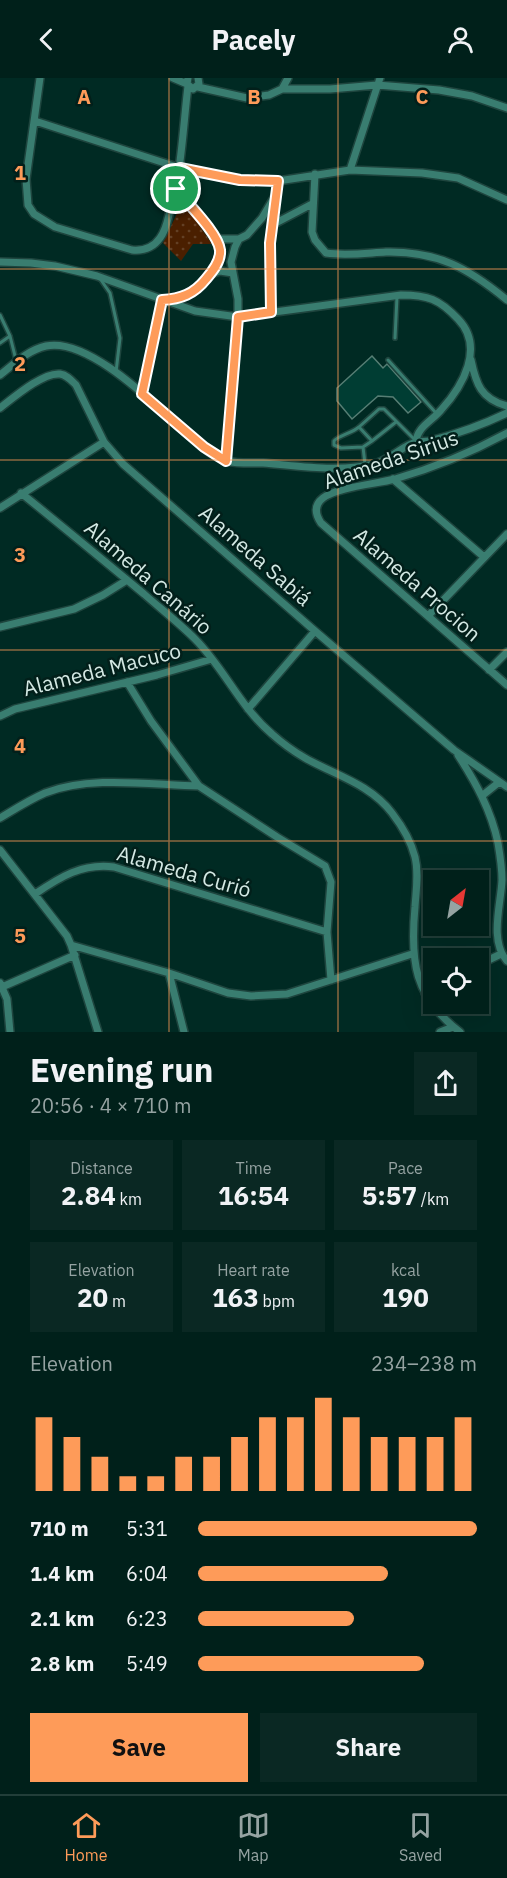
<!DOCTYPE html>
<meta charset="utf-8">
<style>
:root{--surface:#00201a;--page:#0a2823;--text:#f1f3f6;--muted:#95a3a2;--line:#223e39;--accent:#fe9b59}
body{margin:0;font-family:"IBM Plex Sans",sans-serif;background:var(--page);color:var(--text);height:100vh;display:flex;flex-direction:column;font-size:22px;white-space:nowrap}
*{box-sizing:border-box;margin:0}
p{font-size:20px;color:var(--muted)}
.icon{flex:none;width:33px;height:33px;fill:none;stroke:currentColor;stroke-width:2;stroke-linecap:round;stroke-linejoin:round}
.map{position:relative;height:954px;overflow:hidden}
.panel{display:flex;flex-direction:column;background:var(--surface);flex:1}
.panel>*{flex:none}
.needle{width:39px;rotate:31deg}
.controls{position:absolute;left:423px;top:792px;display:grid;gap:12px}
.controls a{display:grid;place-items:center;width:66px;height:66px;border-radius:0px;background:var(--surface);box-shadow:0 6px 24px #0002,0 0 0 2px var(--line);font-size:30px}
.pin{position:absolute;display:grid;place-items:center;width:51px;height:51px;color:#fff;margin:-26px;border:3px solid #fff;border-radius:50%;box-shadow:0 2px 6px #0007}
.round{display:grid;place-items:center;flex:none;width:63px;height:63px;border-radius:0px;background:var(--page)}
.head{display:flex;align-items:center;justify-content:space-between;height:102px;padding:0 30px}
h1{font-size:33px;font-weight:800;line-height:45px}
.figures{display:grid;grid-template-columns:repeat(3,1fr);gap:9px;height:102px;padding:6px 30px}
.figures div{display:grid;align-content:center;border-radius:0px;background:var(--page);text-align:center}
.figures b{font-size:26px;font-weight:800}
.figures small{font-size:16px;font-weight:400}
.figures p{font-size:16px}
.chart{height:168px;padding:12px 30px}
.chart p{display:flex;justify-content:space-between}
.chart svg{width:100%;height:108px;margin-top:6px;stroke:var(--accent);stroke-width:6}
.primary-button{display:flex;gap:12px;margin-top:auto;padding:12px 30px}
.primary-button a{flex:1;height:69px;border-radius:0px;background:var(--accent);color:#111;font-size:24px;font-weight:800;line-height:69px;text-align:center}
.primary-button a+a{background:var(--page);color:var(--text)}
ul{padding:0 30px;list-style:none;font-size:20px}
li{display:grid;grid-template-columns:96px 72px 1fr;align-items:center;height:45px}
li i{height:15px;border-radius:8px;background:var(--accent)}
header{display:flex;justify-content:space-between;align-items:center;height:78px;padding:0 30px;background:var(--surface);font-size:27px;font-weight:800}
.dock{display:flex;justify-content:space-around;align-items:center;height:84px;border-top:2px solid var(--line);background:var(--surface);font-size:16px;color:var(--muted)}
.dock a{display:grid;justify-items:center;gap:3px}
.dock .current{color:var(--accent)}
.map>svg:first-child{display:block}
</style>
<header><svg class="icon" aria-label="back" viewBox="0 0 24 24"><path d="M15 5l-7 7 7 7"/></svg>Pacely<svg class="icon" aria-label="person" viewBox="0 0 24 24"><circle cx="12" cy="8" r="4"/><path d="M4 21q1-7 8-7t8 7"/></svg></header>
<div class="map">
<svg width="507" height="954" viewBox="0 0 507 954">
<defs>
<pattern id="park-dots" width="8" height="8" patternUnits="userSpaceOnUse" patternTransform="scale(1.5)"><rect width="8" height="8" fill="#4a1f00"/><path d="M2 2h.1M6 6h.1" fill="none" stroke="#634025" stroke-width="1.8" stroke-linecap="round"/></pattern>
</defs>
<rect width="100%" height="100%" fill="#002a23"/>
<path fill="url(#park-dots)" d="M186,128L212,166H193L181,183L163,165L179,131Z"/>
<path fill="#003d33" stroke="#567e74" stroke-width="1.5" d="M372,278L383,290L387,286L421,324L408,335L393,319L378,318L352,341L337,323V310Z"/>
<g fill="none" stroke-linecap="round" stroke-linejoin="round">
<defs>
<path id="lane" d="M101,202L110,215L120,260L116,294
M0,237L10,258L16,282
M395,260L397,219
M0,265L10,258
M388,282L436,335
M396,344L372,363L359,349L379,331H384L416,363
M359,349C352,355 338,358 334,363V367L341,370L363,369
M365,386L363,369L372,363"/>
<path id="street" d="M40,0L26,101L28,127L34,136L55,149L132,172C143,173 153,170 160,160C167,151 168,139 171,129C182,89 183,49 188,8
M173,0L187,6
M188,0L187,6L193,11L199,6L198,0
M198,9L247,20L269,17L282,11H330L377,7L439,12L472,18L507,30
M282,11L288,0
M35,43L180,90L230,101L278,103L350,92L422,95L458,100L507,122
M350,92L380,0
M315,96L312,154L315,162L326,175C346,178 367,175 386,174C438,173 468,190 507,222
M272,147L312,126
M215,159L221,161H239
M0,184L31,185L55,188L97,198L195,233L238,239L401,217C428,217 439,221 458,241C485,269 463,308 441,332C432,343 417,349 416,364
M211,196L220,193L233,195
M168,222C185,221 196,213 207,200C214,192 221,182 219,171C217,156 187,124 176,111
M271,234L270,165L278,103
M471,282C476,306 481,321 507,328
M0,297C14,286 28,272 46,268C89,259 155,327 186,354C198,364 211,379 227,383C238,386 252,385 263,385C300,388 341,395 377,385C391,381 403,367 417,364C421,363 426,364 430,363C457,356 482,347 507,335
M142,316L162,222
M0,330C13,320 43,294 60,296C67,297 71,302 76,307L104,364L123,386L315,553L454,672L507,709
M507,355C472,374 433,390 395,401C376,406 337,409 323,420C314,427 315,436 321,445L507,607
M227,383L238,239V221L231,184L235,169L239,161L247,157L262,140L275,118
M393,401L484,479
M21,415C62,448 103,482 144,516C161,531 179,545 195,561C224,590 240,629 272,656C282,665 293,673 305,680C335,697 370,706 392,735C402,748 411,763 415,779C419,795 416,813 415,829C410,883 414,919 460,954
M0,430L104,364
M428,538L507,456
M0,549L74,531L103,517L127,502
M489,592L507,574
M127,604L151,643L199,708L277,759L325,788L331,804L327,854L331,902
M248,631L315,553
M0,638L15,631L157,597L212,581
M458,677C476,705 491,732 498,765C500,777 502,790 502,802C501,826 489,863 507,883
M483,717L498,705
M0,740C15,731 29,722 45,715C91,697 151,707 199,708
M0,772L67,858L71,867L98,954
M35,816C60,799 82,785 114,789L327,854
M71,867L169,895L228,915L251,918L287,916L412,876
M478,887L501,876
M169,895L184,954
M0,905L7,921L10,954
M2,909L75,877
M425,915L434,910
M440,954L453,949"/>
</defs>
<use href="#lane" stroke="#1e453e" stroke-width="6"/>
<use href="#street" stroke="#1e453e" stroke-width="10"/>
<use href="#lane" stroke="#397d70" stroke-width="3"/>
<use href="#street" stroke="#397d70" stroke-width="7"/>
</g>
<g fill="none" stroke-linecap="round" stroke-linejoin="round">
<defs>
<path id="route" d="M180,90L240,102L278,103L270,165L271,234L238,239L226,383L204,369L142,316L162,222C181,221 194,216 206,201C213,193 221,183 220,172C218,155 187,125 176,111Z"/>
</defs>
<use href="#route" stroke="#fff" stroke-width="12"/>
<use href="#route" stroke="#fe9b59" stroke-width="8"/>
</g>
<path fill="none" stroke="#fe9b59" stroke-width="1.5" stroke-opacity="0.55" d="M169,0V954M338,0V954M0,191H507M0,382H507M0,572H507M0,763H507"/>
<g text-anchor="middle" stroke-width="5" stroke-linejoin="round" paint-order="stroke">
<g font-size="21" fill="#d4e9e4" stroke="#021f1a">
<text transform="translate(391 382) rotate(-19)" y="7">Alameda Sirius</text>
<text transform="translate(255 478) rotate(41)" y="7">Alameda Sabiá</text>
<text transform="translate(148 500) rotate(41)" y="7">Alameda Canário</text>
<text transform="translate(417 507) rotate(41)" y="7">Alameda Procion</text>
<text transform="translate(102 592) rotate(-14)" y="7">Alameda Macuco</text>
<text transform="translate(184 794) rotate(16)" y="7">Alameda Curió</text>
</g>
</g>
<g font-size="20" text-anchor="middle" font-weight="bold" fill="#fe9b59" stroke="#021f1a" stroke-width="5" stroke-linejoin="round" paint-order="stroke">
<text x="84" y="26">A</text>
<text x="254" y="26">B</text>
<text x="422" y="26">C</text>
<text x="20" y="102">1</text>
<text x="20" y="293">2</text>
<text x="20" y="484">3</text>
<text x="20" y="675">4</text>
<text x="20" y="865">5</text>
</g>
</svg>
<div class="controls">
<a><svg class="needle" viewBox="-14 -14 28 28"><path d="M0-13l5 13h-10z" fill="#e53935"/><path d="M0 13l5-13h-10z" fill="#95a3a2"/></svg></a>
<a><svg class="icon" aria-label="locate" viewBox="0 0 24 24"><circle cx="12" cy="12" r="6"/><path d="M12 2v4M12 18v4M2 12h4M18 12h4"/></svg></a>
</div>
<div class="pin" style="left:176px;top:111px;background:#1e9e55"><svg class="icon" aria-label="arrive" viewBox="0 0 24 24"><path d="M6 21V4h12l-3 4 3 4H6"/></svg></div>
</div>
<section class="panel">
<div class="head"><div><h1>Evening run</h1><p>20:56 · 4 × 710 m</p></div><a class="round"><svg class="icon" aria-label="share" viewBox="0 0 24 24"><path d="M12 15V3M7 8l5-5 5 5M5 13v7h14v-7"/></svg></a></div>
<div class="figures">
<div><p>Distance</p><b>2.84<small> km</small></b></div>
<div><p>Time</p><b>16:54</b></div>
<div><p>Pace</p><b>5:57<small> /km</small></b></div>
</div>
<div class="figures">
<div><p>Elevation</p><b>20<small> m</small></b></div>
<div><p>Heart rate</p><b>163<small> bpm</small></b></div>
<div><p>kcal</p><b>190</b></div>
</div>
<div class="chart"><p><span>Elevation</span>234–238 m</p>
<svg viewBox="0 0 160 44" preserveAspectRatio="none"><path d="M5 44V14M15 44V22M25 44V30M35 44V38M45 44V38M55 44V30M65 44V30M75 44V22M85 44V14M95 44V14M105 44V6M115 44V14M125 44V22M135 44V22M145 44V22M155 44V14"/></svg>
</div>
<ul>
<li><b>710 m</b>5:31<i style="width:100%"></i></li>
<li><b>1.4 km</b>6:04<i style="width:68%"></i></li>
<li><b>2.1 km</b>6:23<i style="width:56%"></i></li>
<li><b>2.8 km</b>5:49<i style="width:81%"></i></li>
</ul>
<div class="primary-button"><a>Save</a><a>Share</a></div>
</section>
<nav class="dock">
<a class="current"><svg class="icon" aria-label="home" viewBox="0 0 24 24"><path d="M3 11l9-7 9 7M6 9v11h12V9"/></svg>Home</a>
<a><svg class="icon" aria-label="map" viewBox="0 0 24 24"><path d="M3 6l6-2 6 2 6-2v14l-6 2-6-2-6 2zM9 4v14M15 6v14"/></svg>Map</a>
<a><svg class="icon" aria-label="saved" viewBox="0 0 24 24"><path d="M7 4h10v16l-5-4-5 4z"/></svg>Saved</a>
</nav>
